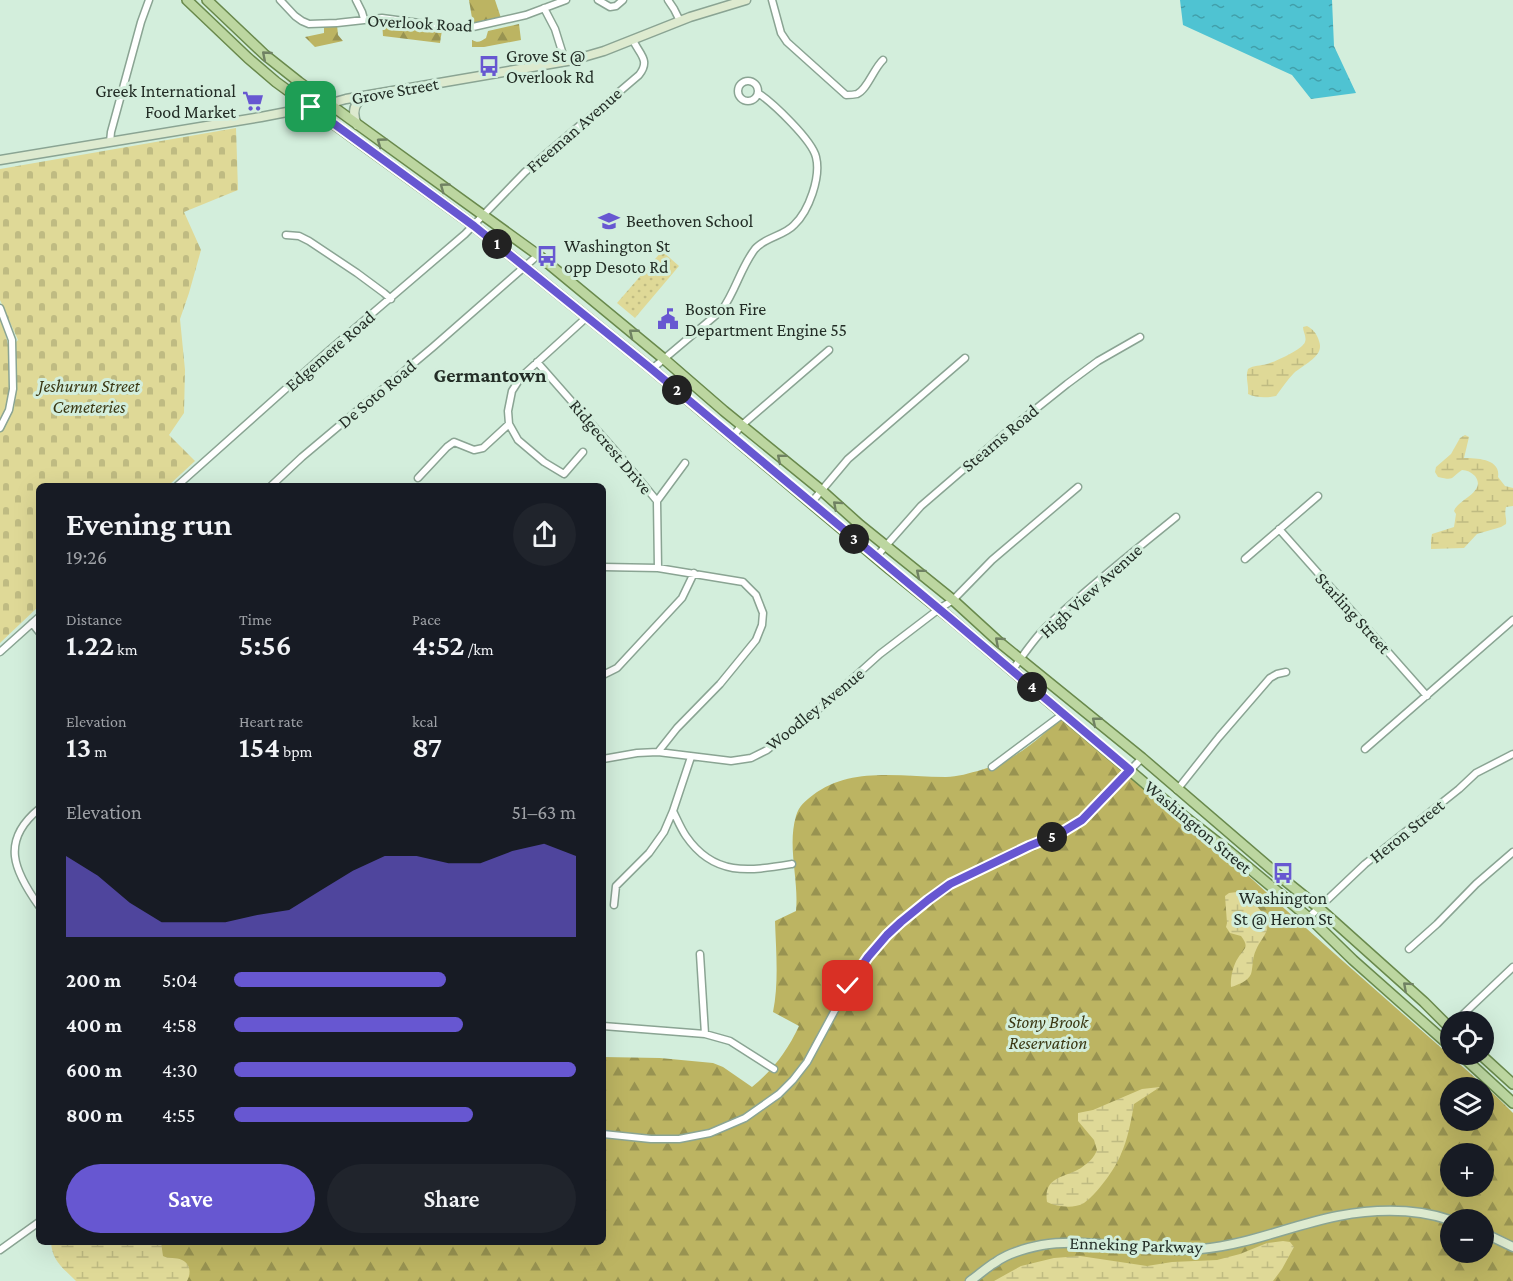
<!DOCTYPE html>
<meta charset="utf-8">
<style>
:root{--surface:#171b24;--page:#20242c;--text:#f1f3f6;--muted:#9ea1a6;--accent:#6757d1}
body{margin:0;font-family:"Crimson Pro",serif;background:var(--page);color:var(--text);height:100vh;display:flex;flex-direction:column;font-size:22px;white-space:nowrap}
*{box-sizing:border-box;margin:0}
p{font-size:20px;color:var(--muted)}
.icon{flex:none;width:33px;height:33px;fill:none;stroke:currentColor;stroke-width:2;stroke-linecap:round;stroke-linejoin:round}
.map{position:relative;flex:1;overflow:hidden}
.panel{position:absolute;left:36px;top:483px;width:570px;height:762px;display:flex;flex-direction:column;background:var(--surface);border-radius:9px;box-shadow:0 6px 24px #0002}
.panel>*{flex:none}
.buttons{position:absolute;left:1440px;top:1011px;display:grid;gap:12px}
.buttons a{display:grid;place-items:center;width:54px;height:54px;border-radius:50%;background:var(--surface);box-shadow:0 6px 24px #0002;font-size:30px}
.pin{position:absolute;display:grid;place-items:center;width:51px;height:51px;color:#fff;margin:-26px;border-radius:12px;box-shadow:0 3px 9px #0006}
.km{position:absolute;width:30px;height:30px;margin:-15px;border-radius:50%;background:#222;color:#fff;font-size:16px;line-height:30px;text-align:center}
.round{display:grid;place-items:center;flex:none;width:63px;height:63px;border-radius:32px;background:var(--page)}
.summary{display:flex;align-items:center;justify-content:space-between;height:102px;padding:0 30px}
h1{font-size:33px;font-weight:600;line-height:45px}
.metrics{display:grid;grid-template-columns:repeat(3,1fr);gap:9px;height:102px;padding:6px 30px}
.metrics div{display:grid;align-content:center}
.metrics b{font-size:30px;font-weight:600}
.metrics small{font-size:16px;font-weight:400}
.metrics p{font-size:16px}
.chart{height:168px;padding:12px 30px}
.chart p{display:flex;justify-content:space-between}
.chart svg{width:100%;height:108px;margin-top:6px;fill:var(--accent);opacity:.7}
.cta{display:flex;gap:12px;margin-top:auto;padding:12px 30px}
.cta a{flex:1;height:69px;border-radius:36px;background:var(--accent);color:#fff;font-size:24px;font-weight:600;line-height:69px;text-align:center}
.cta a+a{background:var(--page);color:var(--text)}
ul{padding:0 30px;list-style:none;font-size:20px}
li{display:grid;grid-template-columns:96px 72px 1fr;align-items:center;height:45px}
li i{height:15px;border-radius:8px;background:var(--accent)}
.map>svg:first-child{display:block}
</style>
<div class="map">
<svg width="1513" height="1281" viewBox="0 0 1513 1281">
<defs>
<pattern id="grass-dots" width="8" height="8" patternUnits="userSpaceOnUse" patternTransform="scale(1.5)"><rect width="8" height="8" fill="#dfd997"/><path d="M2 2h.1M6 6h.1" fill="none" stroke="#bfbb82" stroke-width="1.8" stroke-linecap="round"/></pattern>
<pattern id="forest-firs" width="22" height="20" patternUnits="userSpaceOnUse" patternTransform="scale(1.5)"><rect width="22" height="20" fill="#bcb462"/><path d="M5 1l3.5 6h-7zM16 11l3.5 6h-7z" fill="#989351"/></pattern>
<pattern id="wetland-marsh" width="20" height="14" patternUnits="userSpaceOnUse" patternTransform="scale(1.5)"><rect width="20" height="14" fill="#dfd997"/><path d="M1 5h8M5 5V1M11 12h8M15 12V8" fill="none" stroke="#bfbb82"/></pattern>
<pattern id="cemetery-stones" width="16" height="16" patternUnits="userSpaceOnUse" patternTransform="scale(1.5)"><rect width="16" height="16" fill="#dfd997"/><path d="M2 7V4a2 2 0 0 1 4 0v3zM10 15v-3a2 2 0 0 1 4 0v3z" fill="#bfbb82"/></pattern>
<pattern id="water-ripples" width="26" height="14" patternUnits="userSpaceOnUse" patternTransform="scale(1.5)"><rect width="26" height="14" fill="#4fc3d2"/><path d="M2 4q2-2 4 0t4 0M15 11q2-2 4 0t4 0" fill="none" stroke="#419faa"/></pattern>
</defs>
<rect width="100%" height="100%" fill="#d3eedc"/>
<path fill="url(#grass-dots)" d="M662,251L679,266L635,318L617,303Z"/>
<path fill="url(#forest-firs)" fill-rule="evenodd" d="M469,0H495L501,18L498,20L473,24Z
M382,21L442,30L440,43L383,36Z
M519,24L521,40L484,47H472V40C478,43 480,42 486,38L488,31Z
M337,25L338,35L343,41L315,47L305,37L324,33V27Z
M1063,714C1101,748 1138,781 1176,814C1201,836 1227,857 1252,879C1332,953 1415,1024 1497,1097L1513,1113V1281H118L157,1242H603V1057L660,1058L713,1063L723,1067L752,1087C773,1070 788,1050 799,1026L773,1012C779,983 776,951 775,921L796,911C799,879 787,847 796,816C799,806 805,801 813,795C851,766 901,777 946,777C957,777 970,773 981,770C1013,761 1042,739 1063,714ZM1450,1088H1484V1120H1450ZM1450,1154H1484V1186H1450ZM1450,1220H1484V1252H1450Z"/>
<path fill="url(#wetland-marsh)" d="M1307,326C1313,329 1317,334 1319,341C1325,356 1304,364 1294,373C1287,380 1282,388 1276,396C1267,398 1256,398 1248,394C1249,385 1245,377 1248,369C1254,365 1260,366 1267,364C1275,362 1303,349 1305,342C1307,337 1303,332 1303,327Z
M1465,435L1469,437L1464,458C1477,458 1501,459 1498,477L1505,486L1513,488V506L1506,507C1504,515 1507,518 1506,524L1501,527L1477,534L1464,548L1431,549V540L1432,534L1454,527L1456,514L1454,511C1458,499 1487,492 1475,476C1471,472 1467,470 1462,470C1450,478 1455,481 1438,477L1435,472L1436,467L1451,454L1460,438Z
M1237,892C1251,896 1262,912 1270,923L1268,925C1268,933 1259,942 1256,950C1252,958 1253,968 1251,974C1248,981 1238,985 1231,987C1230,979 1233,965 1238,958C1244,948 1250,948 1241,936L1230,933L1226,927L1227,923L1225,896L1229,893Z
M1160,1087L1134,1104C1131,1121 1128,1139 1121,1154C1116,1168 1096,1195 1084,1203C1074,1209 1057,1207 1047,1202C1043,1176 1065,1178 1081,1168C1088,1163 1094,1158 1097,1150L1094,1140L1078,1121V1113L1093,1110L1142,1089Z
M1283,1241L1290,1242L1294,1247L1282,1269L1273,1281H994L1021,1266L1054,1258L1080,1256L1147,1266L1172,1262L1217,1260L1240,1254L1267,1243Z
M51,1242H161L163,1256C169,1259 176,1257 182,1260C191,1264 191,1274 187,1281H76C63,1268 52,1261 51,1242Z"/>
<path fill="url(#cemetery-stones)" d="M236,128L238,190L184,212L201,250L189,293L180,319L185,370L184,413L169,435L195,461L168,486H39V561L36,564L39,568V606L0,643V318L5,332L9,349L18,340L0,300V169Z"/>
<path fill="url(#water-ripples)" d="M1180,0H1332L1334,46L1356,93L1311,99L1292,75L1183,25Z"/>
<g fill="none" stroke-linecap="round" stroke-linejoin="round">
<defs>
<path id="street" d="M280,0L295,16L302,21L309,24L337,23L382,18L464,29L526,15L566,0
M356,0L362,12L364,19
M598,0L610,7L616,6L623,0
M668,0L674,9L680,21
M772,0L781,33L787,42L846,95C850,95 853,95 857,94C867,90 874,68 883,60
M544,8L555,29L565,61
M738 91a10 10 0 1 1 20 0a10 10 0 1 1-20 0Z
M110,142L111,132L141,22L149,0
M286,235L299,236L309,241L357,273L384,293L391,299
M0,308L12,340L13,389L9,410L0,428
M537,362L625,462L657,501
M652,369L722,310C736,290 741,267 755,249C765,237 784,236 794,225C809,211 821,177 816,157C812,140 773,103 758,93
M732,437L742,425L829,350
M583,452L564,474L544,462L518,440L509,424L508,411L512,391L521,377L587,317
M418,478L447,447L454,442L474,450L483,448L509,424
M177,486L326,353L465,234L525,172L639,75C651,60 639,54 633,40
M271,486L302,457L433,347L538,255
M811,503L848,459L965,358
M1279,529L1427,696
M876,557L921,506L1008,431L1067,384L1098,361L1140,337
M1245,559L1318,496
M603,567L658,568L743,582L756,595L763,613L762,625L756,640L720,684L677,728L658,752
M658,568L657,501L685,463
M32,623L39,632
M0,652L39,617
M1012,671C1023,655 1033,640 1046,627C1087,588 1132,553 1176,517
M603,675L617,668L682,598L694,573
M1365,749L1513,620
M691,757L673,811C677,819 681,829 686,836C714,877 749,871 792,864
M603,759L637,753L658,752L731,761L751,758L767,750L811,716L880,654L939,609L953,600L992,560L1078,487
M992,767L1063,714
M1177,790L1219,737L1270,678L1277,674L1286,672
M39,809C0,841 14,871 39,906
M614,905L616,886L649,853L664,832L673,811
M1308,918L1365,864L1459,789L1476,773L1513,754
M1409,949L1437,924L1476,884L1513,852
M700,954L705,1034
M1455,1022L1513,967
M603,1026L705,1034L730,1041L774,1069
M603,1134L651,1139H679L710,1133L745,1118L779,1094L793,1080L807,1062L848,986L868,957L887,935L901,922L950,884L1029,846L1059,834L1082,820L1142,758
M0,1250L39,1222"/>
<path id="secondary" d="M357,125C352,113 353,103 365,97
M0,160L261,117L328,104L346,99L573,60L604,51L690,17L746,0
M1484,1233L1513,1247
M970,1281C979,1275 987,1267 996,1262C1008,1253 1027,1248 1042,1245C1065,1241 1088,1243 1110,1245C1140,1248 1171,1251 1201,1249C1248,1245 1292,1225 1338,1216C1375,1209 1414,1208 1450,1220"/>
<path id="primary" d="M187,0L248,58L276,82L474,226L649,367L888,568L950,618L1180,813L1230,852L1315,923L1353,960L1450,1046
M207,0L265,55L299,82L538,255L664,359L724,411L821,490L860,525L953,600L999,642L1142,758L1283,879L1319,908L1424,1002L1450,1028
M1460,1054L1513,1103
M1480,1054L1513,1084"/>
</defs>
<use href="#street" stroke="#8aa493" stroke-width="9"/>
<use href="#secondary" stroke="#8aa493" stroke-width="11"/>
<use href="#primary" stroke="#69894c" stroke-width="12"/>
<use href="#street" stroke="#fff" stroke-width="6"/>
<use href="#secondary" stroke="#ddeacf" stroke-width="8"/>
<use href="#primary" stroke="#bcd6a0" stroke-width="9"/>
</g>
<defs><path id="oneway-chevron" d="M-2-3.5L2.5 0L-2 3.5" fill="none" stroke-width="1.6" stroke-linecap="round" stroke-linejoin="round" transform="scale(1.5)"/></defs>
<g stroke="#708263">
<use href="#oneway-chevron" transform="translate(266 55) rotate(-139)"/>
<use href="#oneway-chevron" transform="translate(381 142) rotate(-144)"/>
<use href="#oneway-chevron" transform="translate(444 187) rotate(-144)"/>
<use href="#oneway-chevron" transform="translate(633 333) rotate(-141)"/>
<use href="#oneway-chevron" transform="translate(781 458) rotate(-140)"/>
<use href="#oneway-chevron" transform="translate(837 505) rotate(-138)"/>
<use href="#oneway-chevron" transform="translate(920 573) rotate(-140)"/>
<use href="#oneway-chevron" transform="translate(999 641) rotate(-139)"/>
<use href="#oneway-chevron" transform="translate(1096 721) rotate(-141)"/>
<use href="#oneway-chevron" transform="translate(1407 986) rotate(-138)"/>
</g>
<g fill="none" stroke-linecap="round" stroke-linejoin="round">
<defs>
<path id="route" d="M311,107L474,226L649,367L950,618L1130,770L1082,820L1059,834L1029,846L950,884L928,900L901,922L887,935L868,957L848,986"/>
</defs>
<use href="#route" stroke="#fff" stroke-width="12"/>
<use href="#route" stroke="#6757d1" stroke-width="8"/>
</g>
<defs>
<symbol id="bus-bare" viewBox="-9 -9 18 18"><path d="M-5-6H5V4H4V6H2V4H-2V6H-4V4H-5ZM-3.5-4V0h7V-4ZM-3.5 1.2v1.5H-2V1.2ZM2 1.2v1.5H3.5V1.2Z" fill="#6757d1" stroke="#d3eedc" stroke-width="2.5" paint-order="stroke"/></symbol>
<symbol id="supermarket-bare" viewBox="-9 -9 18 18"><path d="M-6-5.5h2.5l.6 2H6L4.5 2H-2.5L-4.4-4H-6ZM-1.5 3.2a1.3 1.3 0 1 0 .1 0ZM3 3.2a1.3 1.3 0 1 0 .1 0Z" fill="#6757d1" stroke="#d3eedc" stroke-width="2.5" paint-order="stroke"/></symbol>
<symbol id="school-bare" viewBox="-9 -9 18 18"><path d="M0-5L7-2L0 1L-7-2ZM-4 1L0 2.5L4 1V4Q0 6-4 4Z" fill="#6757d1" stroke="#d3eedc" stroke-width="2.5" paint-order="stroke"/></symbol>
<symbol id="civic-bare" viewBox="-9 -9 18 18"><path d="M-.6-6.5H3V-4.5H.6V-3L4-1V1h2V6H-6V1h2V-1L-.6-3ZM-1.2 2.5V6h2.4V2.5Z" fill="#6757d1" stroke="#d3eedc" stroke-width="2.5" paint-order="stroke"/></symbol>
</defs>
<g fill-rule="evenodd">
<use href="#bus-bare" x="474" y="51" width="30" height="30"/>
<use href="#supermarket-bare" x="238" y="86" width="30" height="30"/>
<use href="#school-bare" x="594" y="206" width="30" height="30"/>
<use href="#bus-bare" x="532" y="241" width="30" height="30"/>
<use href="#civic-bare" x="653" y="304" width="30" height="30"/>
<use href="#bus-bare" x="1268" y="858" width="30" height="30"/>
</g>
<g text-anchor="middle" stroke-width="6" stroke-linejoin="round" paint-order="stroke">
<g font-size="18" fill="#232d26" stroke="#d3eedc">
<text transform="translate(420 23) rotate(3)" y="6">Overlook Road</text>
<text transform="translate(395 91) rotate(-10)" y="6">Grove Street</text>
<text transform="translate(574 130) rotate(-41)" y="6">Freeman Avenue</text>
<text transform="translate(330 351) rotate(-41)" y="6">Edgemere Road</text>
<text transform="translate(377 394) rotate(-40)" y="6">De Soto Road</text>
<text transform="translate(1000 438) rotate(-40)" y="6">Stearns Road</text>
<text transform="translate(611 447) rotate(50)" y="6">Ridgecrest Drive</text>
<text transform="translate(1091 591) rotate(-42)" y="6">High View Avenue</text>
<text transform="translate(1353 613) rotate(48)" y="6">Starling Street</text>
<text transform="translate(815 709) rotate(-39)" y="6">Woodley Avenue</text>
<text transform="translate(1198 827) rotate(40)" y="6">Washington Street</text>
<text transform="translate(1407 831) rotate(-39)" y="6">Heron Street</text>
<text transform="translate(1136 1245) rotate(2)" y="6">Enneking Parkway</text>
</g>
<g font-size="18" fill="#232d26" stroke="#d3eedc" text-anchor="start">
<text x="506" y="62">Grove St @<tspan x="506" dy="21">Overlook Rd</tspan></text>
<text x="236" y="97" text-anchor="end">Greek International<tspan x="236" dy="21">Food Market</tspan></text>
<text x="626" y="227">Beethoven School</text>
<text x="564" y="252">Washington St<tspan x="564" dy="21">opp Desoto Rd</tspan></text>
<text x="685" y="315">Boston Fire<tspan x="685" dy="21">Department Engine 55</tspan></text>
<text x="1283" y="904" text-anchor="middle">Washington<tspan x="1283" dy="21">St @ Heron St</tspan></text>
</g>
<g font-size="18" font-style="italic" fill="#3a3713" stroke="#d3eedc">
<text x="89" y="392">Jeshurun Street<tspan x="89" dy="21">Cemeteries</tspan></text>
<text x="1048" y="1028">Stony Brook<tspan x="1048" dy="21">Reservation</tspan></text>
</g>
<g font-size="20" font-weight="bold" fill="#232d26" stroke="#d3eedc">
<text x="490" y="382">Germantown</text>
</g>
</g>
</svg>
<div class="buttons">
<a><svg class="icon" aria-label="locate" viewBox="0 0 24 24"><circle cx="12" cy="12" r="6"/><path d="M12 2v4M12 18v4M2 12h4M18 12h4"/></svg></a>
<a><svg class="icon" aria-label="layers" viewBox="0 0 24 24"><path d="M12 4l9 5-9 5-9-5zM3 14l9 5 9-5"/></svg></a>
<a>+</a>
<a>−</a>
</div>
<div class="pin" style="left:311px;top:107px;background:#1e9e55"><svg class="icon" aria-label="arrive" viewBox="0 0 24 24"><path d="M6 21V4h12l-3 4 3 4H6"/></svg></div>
<div class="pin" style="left:848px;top:986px;background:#d93025"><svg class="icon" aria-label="check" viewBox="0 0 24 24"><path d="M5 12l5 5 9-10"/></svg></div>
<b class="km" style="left:497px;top:244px">1</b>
<b class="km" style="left:677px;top:390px">2</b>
<b class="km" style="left:854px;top:539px">3</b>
<b class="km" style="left:1032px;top:687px">4</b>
<b class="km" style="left:1052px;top:837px">5</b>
<section class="panel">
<div class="summary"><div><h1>Evening run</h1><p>19:26</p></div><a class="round"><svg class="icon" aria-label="share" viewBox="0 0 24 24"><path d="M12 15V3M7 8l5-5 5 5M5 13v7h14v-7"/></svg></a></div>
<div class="metrics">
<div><p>Distance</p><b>1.22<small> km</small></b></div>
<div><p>Time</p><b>5:56</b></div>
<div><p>Pace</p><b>4:52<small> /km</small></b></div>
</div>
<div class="metrics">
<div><p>Elevation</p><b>13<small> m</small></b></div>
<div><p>Heart rate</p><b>154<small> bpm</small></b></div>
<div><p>kcal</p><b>87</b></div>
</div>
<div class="chart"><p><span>Elevation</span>51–63 m</p>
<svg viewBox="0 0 160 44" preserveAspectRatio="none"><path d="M0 44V11L10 19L20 30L30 38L40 38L50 38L60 35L70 33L80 25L90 17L100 11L110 11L120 14L130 14L140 9L150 6L160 11V44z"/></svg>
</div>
<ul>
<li><b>200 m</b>5:04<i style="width:62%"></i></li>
<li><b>400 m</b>4:58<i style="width:67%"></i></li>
<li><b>600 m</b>4:30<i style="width:100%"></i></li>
<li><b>800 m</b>4:55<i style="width:70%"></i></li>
</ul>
<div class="cta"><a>Save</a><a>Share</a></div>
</section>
</div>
